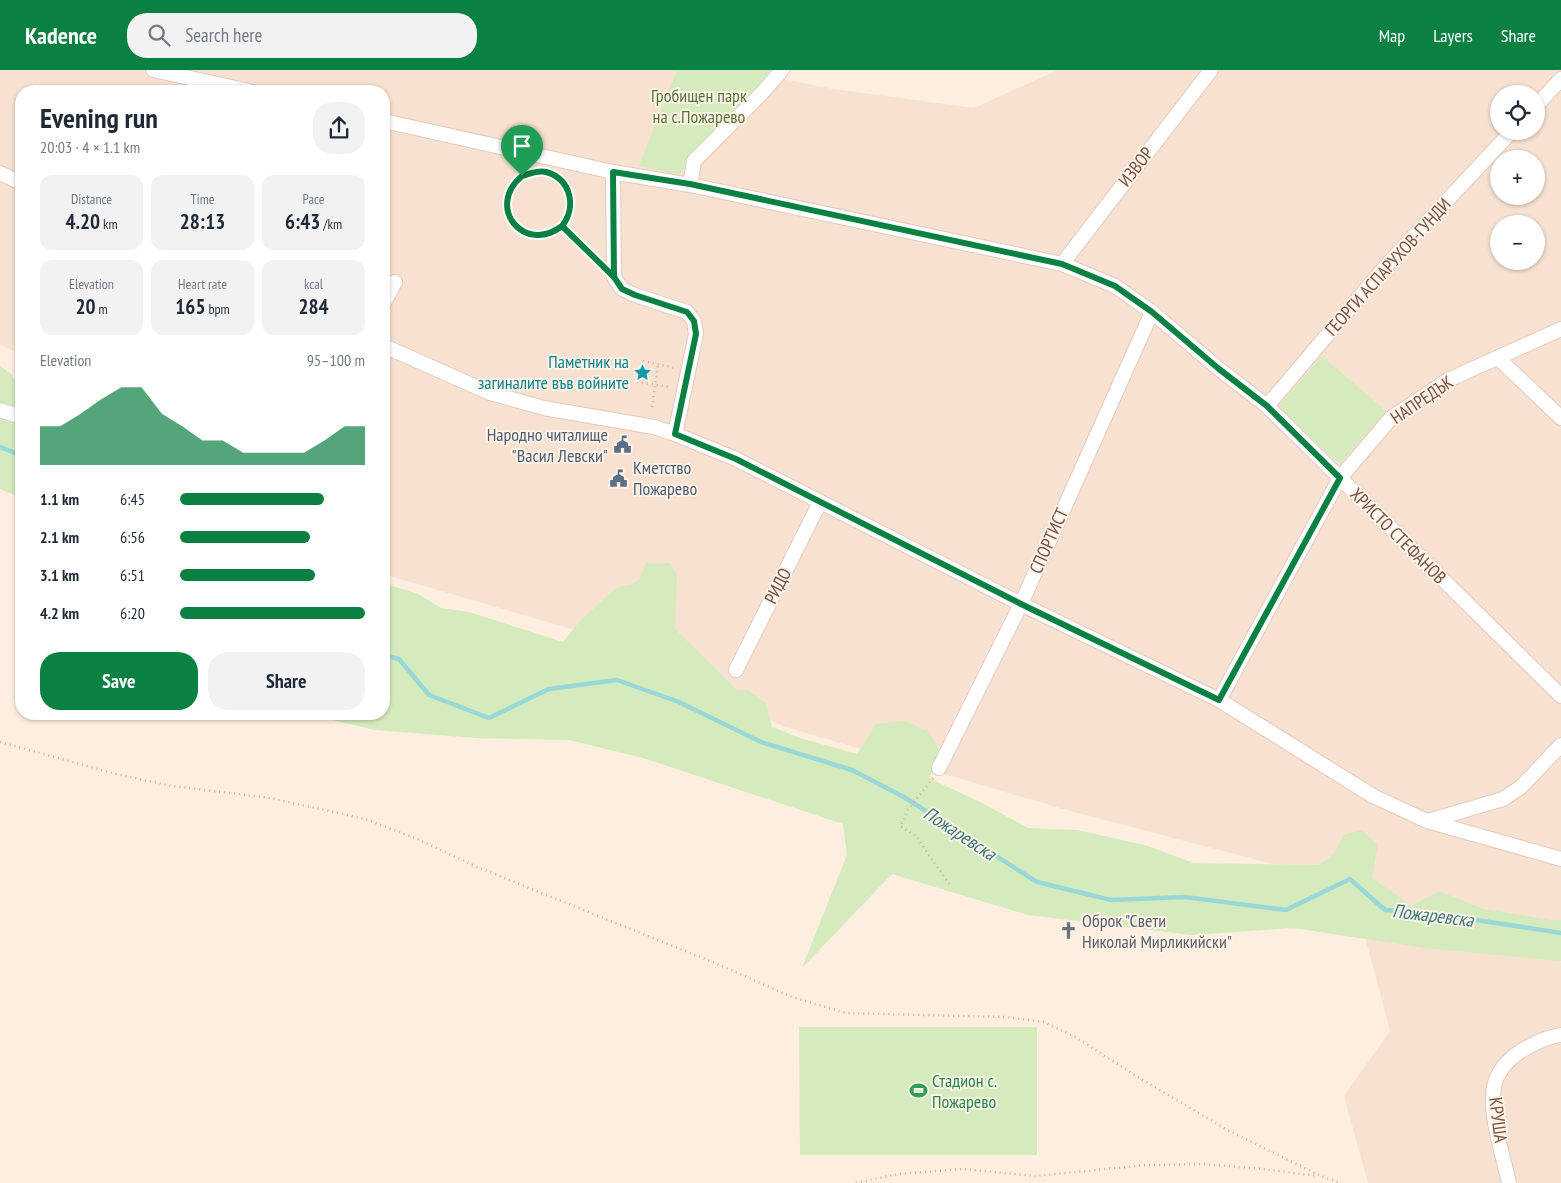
<!DOCTYPE html>
<meta charset="utf-8">
<style>
:root{--surface:#fff;--page:#f2f2f3;--text:#1f2937;--muted:#747a83;--accent:#0b8043}
body{margin:0;font-family:"PT Sans Narrow",sans-serif;background:var(--page);color:var(--text);height:100vh;display:flex;flex-direction:column;font-size:19px;white-space:nowrap}
*{box-sizing:border-box;margin:0}
p{font-size:16px;color:var(--muted)}
.icon{flex:none;width:28px;height:28px;fill:none;stroke:currentColor;stroke-width:2;stroke-linecap:round;stroke-linejoin:round}
.map{position:relative;flex:1;overflow:hidden}
.drawer{position:absolute;left:15px;top:15px;width:375px;height:635px;display:flex;flex-direction:column;background:var(--surface);border-radius:20px;box-shadow:0 1px 4px #0004}
.drawer>*{flex:none}
.controls{position:absolute;left:1490px;top:15px;display:grid;gap:10px}
.controls a{display:grid;place-items:center;width:55px;height:55px;border-radius:50%;background:var(--surface);box-shadow:0 1px 4px #0004;font-size:25px}
.pin{position:absolute;display:grid;place-items:center;width:42px;height:42px;color:#fff;margin:-51px -21px;border-radius:50% 50% 50% 0;rotate:-45deg;box-shadow:0 0 5px #0007}
.pin .icon{rotate:45deg}
.round{display:grid;place-items:center;flex:none;width:52px;height:52px;border-radius:20px;background:var(--page)}
.headline{display:flex;align-items:center;justify-content:space-between;height:85px;padding:0 25px}
h1{font-size:28px;font-weight:700;line-height:38px}
.figures{display:grid;grid-template-columns:repeat(3,1fr);gap:8px;height:85px;padding:5px 25px}
.figures div{display:grid;align-content:center;border-radius:12px;background:var(--page);text-align:center}
.figures b{font-size:21px;font-weight:700}
.figures small{font-size:14px;font-weight:400}
.figures p{font-size:14px}
.chart{height:140px;padding:10px 25px}
.chart p{display:flex;justify-content:space-between}
.chart svg{width:100%;height:90px;margin-top:5px;fill:var(--accent);opacity:.7}
.action{display:flex;gap:10px;margin-top:auto;padding:10px 25px}
.action a{flex:1;height:58px;border-radius:20px;background:var(--accent);color:#fff;font-size:20px;font-weight:700;line-height:58px;text-align:center}
.action a+a{background:var(--page);color:var(--text)}
ul{padding:0 25px;list-style:none;font-size:16px}
li{display:grid;grid-template-columns:80px 60px 1fr;align-items:center;height:38px}
li i{height:12px;border-radius:6px;background:var(--accent)}
header{display:flex;align-items:center;gap:30px;box-sizing:border-box;height:70px;padding:0 25px;background:var(--accent);color:#fff}
header strong{font-size:24px}
nav{display:flex;gap:28px;margin-inline-start:auto;font-size:18px}
.search{width:350px;height:45px;background:var(--page);display:flex;align-items:center;gap:12px;box-sizing:border-box;padding:0 18px;border-radius:20px;color:var(--muted);font-size:19px}
.map>svg:first-child{display:block}
</style>
<header>
<strong>Kadence</strong>
<div class="search"><svg class="icon" aria-label="search" viewBox="0 0 24 24"><circle cx="10" cy="10" r="6"/><path d="M15 15l6 6"/></svg>Search here</div>
<nav><a>Map</a><a>Layers</a><a>Share</a></nav>
</header>
<div class="map">
<svg width="1561" height="1113" viewBox="0 0 1561 1113">
<rect width="100%" height="100%" fill="#fdeedf"/>
<path fill="#f7e1d0" fill-rule="evenodd" d="M0,0H738L833,19L974,38L1058,0H1561V1113H1368L1344,1026L1390,961L1366,870L1277,795L1063,739L783,656L613,571L393,507L384,501V21H21V284L0,275ZM1499,24H1536V61H1499ZM1499,89H1536V126H1499ZM1499,154H1536V191H1499Z"/>
<path fill="#d5ebbd" d="M677,0H778L748,35L678,105L639,96Z
M1322,286L1386,341L1340,394L1276,339Z
M0,296L11,304L21,321V428L0,419Z
M646,493H669L677,504L675,559L737,620H747L766,633L772,657L800,668L857,684L876,654L905,651L929,662L942,684L929,708L984,734L1028,758L1078,760L1148,776L1193,793L1319,795L1334,784L1344,765L1361,760L1378,774L1372,808L1412,836L1439,821L1483,839L1550,850H1561V891L1425,878L1293,858L1191,865L1028,845L892,804L802,898L847,785L843,754L643,688L569,670L476,668L375,660L307,644H384V513L418,524L441,538L469,542L563,572L581,550L605,528L618,517L631,515L639,509Z
M799,957H1037V1085H800Z"/>
<g fill="none" stroke-linecap="round" stroke-linejoin="round">
<path stroke="#99d7d9" stroke-width="4.5" d="M0,377L21,385
M384,585L399,589L429,625L489,648L549,619L617,610L679,632L761,672L852,700L904,727L1037,812L1111,830L1185,827L1286,840L1350,809L1385,840L1437,844L1561,863"/>
<defs>
<path id="minor" d="M153,0L249,21
M1536,36L1561,9
M384,51L613,102L690,115L1062,194L1115,216L1152,242L1219,299L1267,336L1561,626
M613,102L614,207L622,219L635,225L687,242L694,251L696,264L675,364
M0,103L21,113
M690,115L694,91L762,23L782,0
M1062,194L1211,0
M384,233L395,212
M384,276L490,323L544,338L654,357L675,364L736,389L1021,534L1219,630L1373,726L1427,751L1561,789
M1498,288L1561,348
M1267,336L1385,197L1512,61
M0,340L21,347
M736,600L820,432
M1219,630L1340,408L1391,348L1448,310L1561,259
M939,698L1021,534L1152,242
M1428,751L1503,729L1521,717L1561,675
M1509,1113C1503,1084 1489,1046 1494,1017C1497,1001 1509,989 1521,981C1534,973 1546,967 1561,965"/>
</defs>
<use href="#minor" stroke="#e3cabe" stroke-width="16"/>
<path stroke="#d8aa99" stroke-width="2.5" stroke-dasharray="1 4" stroke-linecap="butt" d="M507 134a32 32 0 1 1 64 0a32 32 0 1 1-64 0Z
M563,156L599,192
M643,291L675,298
M637,312L671,317
M652,337L658,295
M0,672L116,704L172,716L270,728L365,749L415,768L477,797L715,893L792,927L846,943L1005,947L1044,952L1077,968L1136,1006L1231,1062L1321,1106L1340,1113
M933,708L907,741L900,756L916,766L949,814
M856,1113L898,1104L962,1099L1035,1106L1147,1095L1204,1094L1263,1099L1317,1106"/>
<use href="#minor" stroke="#fff" stroke-width="14"/>
</g>
<g fill="none" stroke-linecap="round" stroke-linejoin="round">
<defs>
<path id="route" d="M522,106C530,104 537,100 546,102C571,109 577,137 562,156L614,207L622,219L635,225L687,242L694,251L696,264L675,364L736,389L1021,534L1219,630L1340,408L1267,336L1219,299L1152,242L1115,216L1062,194L690,114L613,102L614,207L562,156C524,185 485,137 522,106"/>
</defs>
<use href="#route" stroke="#fff" stroke-width="10"/>
<use href="#route" stroke="#0b8043" stroke-width="6"/>
</g>
<defs>
<symbol id="sight-bare" viewBox="-9 -9 18 18"><path d="M0-6L1.8-2.2L6-1.7L2.9 1.2L3.7 5.4L0 3.3L-3.7 5.4L-2.9 1.2L-6-1.7L-1.8-2.2Z" fill="#0f9aa8" stroke="#fff2e6" stroke-width="2.5" paint-order="stroke"/></symbol>
<symbol id="civic-bare" viewBox="-9 -9 18 18"><path d="M-.6-6.5H3V-4.5H.6V-3L4-1V1h2V6H-6V1h2V-1L-.6-3ZM-1.2 2.5V6h2.4V2.5Z" fill="#5c6f8a" stroke="#fff2e6" stroke-width="2.5" paint-order="stroke"/></symbol>
<symbol id="church-bare" viewBox="-9 -9 18 18"><path d="M-1.2-6h2.4v3.5h3.3v2.4h-3.3V6h-2.4V-.1h-3.3v-2.4h3.3Z" fill="#6b7280" stroke="#fff2e6" stroke-width="2.5" paint-order="stroke"/></symbol>
<symbol id="stadium-bare" viewBox="-9 -9 18 18"><path d="M0-5a6.5 5 0 1 0 0 10a6.5 5 0 1 0 0-10ZM-3.5-1.8h7v3.6h-7Z" fill="#2e9e5b" stroke="#fff2e6" stroke-width="2.5" paint-order="stroke"/></symbol>
</defs>
<g fill-rule="evenodd">
<use href="#sight-bare" x="630" y="290" width="25" height="25"/>
<use href="#civic-bare" x="610" y="362" width="25" height="25"/>
<use href="#civic-bare" x="606" y="396" width="25" height="25"/>
<use href="#church-bare" x="1056" y="848" width="25" height="25"/>
<use href="#stadium-bare" x="906" y="1008" width="25" height="25"/>
</g>
<g text-anchor="middle" stroke-width="4" stroke-linejoin="round" paint-order="stroke">
<g font-size="18" fill="#53753b" stroke="#fff2e6">
<text x="699" y="32">Гробищен парк<tspan x="699" dy="21">на с.Пожарево</tspan></text>
</g>
<g font-size="18" fill="#745146" stroke="#fff2e6">
<text transform="translate(1136 97) rotate(-52)" y="6">ИЗВОР</text>
<text transform="translate(1388 197) rotate(-48)" y="6">ГЕОРГИ АСПАРУХОВ-ГУНДИ</text>
<text transform="translate(1422 330) rotate(-34)" y="6">НАПРЕДЪК</text>
<text transform="translate(1398 466) rotate(45)" y="6">ХРИСТО СТЕФАНОВ</text>
<text transform="translate(1049 471) rotate(-66)" y="6">СПОРТИСТ</text>
<text transform="translate(778 516) rotate(-63)" y="6">РИДО</text>
<text transform="translate(1498 1050) rotate(83)" y="6">КРУША</text>
</g>
<g font-size="18" fill="#0d838f" stroke="#fff2e6" text-anchor="end">
<text x="629" y="298">Паметник на<tspan x="629" dy="21">загиналите във войните</tspan></text>
</g>
<g font-size="18" fill="#4e5e75" stroke="#fff2e6" text-anchor="end">
<text x="608" y="371">Народно читалище<tspan x="608" dy="21">"Васил Левски"</tspan></text>
<text x="633" y="404" text-anchor="start">Кметство<tspan x="633" dy="21">Пожарево</tspan></text>
</g>
<g font-size="18" fill="#5b616d" stroke="#fff2e6" text-anchor="start">
<text x="1082" y="857">Оброк "Свети<tspan x="1082" dy="21">Николай Мирликийски"</tspan></text>
</g>
<g font-size="18" fill="#27864d" stroke="#fff2e6" text-anchor="start">
<text x="932" y="1017">Стадион с.<tspan x="932" dy="21">Пожарево</tspan></text>
</g>
<g font-size="19" font-style="italic" fill="#3a787b" stroke="#fff2e6">
<text transform="translate(960 763) rotate(33)" y="7">Пожаревска</text>
<text transform="translate(1433 845) rotate(7)" y="7">Пожаревска</text>
</g>
</g>
</svg>
<div class="controls">
<a><svg class="icon" aria-label="locate" viewBox="0 0 24 24"><circle cx="12" cy="12" r="6"/><path d="M12 2v4M12 18v4M2 12h4M18 12h4"/></svg></a>
<a>+</a>
<a>−</a>
</div>
<div class="pin" style="left:522px;top:106px;background:#1e9e55"><svg class="icon" aria-label="arrive" viewBox="0 0 24 24"><path d="M6 21V4h12l-3 4 3 4H6"/></svg></div>
<section class="drawer">
<div class="headline"><div><h1>Evening run</h1><p>20:03 · 4 × 1.1 km</p></div><a class="round"><svg class="icon" aria-label="share" viewBox="0 0 24 24"><path d="M12 15V3M7 8l5-5 5 5M5 13v7h14v-7"/></svg></a></div>
<div class="figures">
<div><p>Distance</p><b>4.20<small> km</small></b></div>
<div><p>Time</p><b>28:13</b></div>
<div><p>Pace</p><b>6:43<small> /km</small></b></div>
</div>
<div class="figures">
<div><p>Elevation</p><b>20<small> m</small></b></div>
<div><p>Heart rate</p><b>165<small> bpm</small></b></div>
<div><p>kcal</p><b>284</b></div>
</div>
<div class="chart"><p><span>Elevation</span>95–100 m</p>
<svg viewBox="0 0 160 44" preserveAspectRatio="none"><path d="M0 44V25L10 25L20 19L30 12L40 6L50 6L60 19L70 25L80 32L90 32L100 38L110 38L120 38L130 38L140 32L150 25L160 25V44z"/></svg>
</div>
<ul>
<li><b>1.1 km</b>6:45<i style="width:78%"></i></li>
<li><b>2.1 km</b>6:56<i style="width:70%"></i></li>
<li><b>3.1 km</b>6:51<i style="width:73%"></i></li>
<li><b>4.2 km</b>6:20<i style="width:100%"></i></li>
</ul>
<div class="action"><a>Save</a><a>Share</a></div>
</section>
</div>
